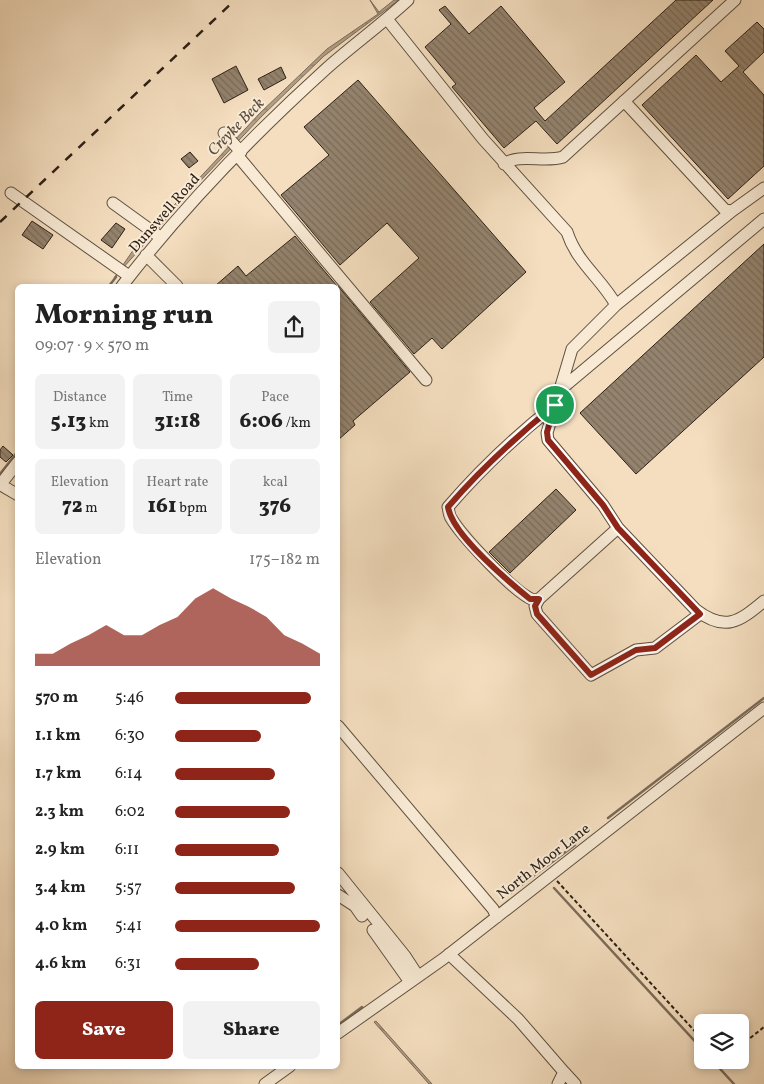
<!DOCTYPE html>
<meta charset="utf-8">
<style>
:root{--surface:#fff;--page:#f2f2f2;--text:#222;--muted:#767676;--accent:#8f2418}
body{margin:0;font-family:Vollkorn,serif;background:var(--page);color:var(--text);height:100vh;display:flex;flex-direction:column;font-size:19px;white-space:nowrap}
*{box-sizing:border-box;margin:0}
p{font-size:16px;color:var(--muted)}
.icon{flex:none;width:28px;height:28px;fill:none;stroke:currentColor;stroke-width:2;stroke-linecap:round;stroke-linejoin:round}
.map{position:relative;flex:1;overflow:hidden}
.details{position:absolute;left:15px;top:284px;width:325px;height:785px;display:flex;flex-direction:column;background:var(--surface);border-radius:8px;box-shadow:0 2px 8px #0003}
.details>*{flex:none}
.tools{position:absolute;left:694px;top:1014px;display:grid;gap:10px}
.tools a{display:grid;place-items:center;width:55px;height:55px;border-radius:8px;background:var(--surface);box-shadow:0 2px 8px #0003;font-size:25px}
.pin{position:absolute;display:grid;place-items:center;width:42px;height:42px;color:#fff;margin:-21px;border:2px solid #fff;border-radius:50%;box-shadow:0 1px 5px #0007}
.round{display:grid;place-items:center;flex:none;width:52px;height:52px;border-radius:8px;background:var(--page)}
.summary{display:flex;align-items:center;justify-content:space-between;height:85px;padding:0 20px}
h1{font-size:28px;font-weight:800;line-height:38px}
.stats{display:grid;grid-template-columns:repeat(3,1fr);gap:8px;height:85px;padding:5px 20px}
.stats div{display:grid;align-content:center;border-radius:8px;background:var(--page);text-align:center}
.stats b{font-size:21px;font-weight:800}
.stats small{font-size:14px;font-weight:400}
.stats p{font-size:14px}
.chart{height:140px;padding:10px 20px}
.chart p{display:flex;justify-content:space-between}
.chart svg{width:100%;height:90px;margin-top:5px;fill:var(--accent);opacity:.7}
.action{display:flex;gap:10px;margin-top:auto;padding:10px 20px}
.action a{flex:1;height:58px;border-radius:8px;background:var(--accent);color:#fff;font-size:20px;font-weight:800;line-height:58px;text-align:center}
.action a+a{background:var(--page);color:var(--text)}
ul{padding:0 20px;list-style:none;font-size:16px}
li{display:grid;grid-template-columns:80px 60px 1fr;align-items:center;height:38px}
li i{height:12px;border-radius:6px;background:var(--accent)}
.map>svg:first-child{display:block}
</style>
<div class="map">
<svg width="764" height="1084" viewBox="0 0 764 1084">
<defs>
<pattern id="water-ripples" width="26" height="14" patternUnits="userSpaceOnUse" patternTransform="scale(1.25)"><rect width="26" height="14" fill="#b09d86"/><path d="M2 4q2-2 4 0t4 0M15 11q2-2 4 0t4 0" fill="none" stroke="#8f806d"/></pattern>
<pattern id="building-back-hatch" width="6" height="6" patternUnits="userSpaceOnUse" patternTransform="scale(1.25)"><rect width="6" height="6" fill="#94836e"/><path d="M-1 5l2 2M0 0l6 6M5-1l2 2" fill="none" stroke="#796b59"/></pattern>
</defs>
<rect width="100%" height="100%" fill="#f4debf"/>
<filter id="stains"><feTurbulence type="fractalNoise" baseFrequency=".004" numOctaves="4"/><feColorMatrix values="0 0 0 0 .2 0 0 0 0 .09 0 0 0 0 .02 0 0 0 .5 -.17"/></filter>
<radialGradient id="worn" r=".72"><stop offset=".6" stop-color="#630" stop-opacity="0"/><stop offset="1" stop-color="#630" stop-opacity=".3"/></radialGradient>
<path fill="url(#water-ripples)" stroke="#7b6b5a" d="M370,0L379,12L394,0H399L324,56L262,116L168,215L165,221L114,278L136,246L162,221L164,216L260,113L327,49L378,14Z
M376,1021L432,1084H429L374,1022Z"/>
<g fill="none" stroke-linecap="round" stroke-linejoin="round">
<path stroke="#7b6b5a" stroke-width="2.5" d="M109,286L116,277
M0,474L18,451
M608,818L764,698
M554,888L702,1049
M509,894L575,845
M338,1025L362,1007
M712,1060L734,1084"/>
</g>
<path fill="url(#building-back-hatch)" stroke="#2c2017" d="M676,0H713L557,144L536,121L504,148L452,87L456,84L425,47L451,24L439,10L445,6L469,34L501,6L565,82L534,108L545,121Z
M757,22L764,29V52L743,72L764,95V166L728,199L642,105L696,55L721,82L739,66L725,51Z
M236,66L248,90L224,103L212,79Z
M281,67L286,78L264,90L258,79Z
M358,80L526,272L442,349L432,338L414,354L370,302L419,258L387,223L340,265L281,195L329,155L304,127Z
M190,152L198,161L189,168L181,159Z
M32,221L53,235L43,249L22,235Z
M116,223L125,229L112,248L101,240Z
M295,236L337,286H215L238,266L246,276Z
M764,244V357L636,474L580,413Z
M338,286L410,372L353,421L355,425L338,440Z
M3,446L13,455L6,462L0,457V450Z
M556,489L576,510L510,573L489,552Z"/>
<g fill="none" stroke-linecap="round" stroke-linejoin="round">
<defs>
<path id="minor" d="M387,19L483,139L567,232C577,263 601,278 616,305L572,349L547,433L548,440L603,505L618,528L696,610C725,632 739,622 764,601
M624,101L725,210L732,211L764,188
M224,133L241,152
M237,155L426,380
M504,164C519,153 545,163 563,157L735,0
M11,193L129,276
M113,203L160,237
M146,255L177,286
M122,286C183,207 253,135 327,68C353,45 382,24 408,0
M616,305L732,211
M560,390L764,219
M555,405C517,435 480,470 448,507C449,511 449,515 451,518C461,535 516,595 534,600L539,599L618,528
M0,485L18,462
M1,485L18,495
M539,599L535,606L537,614L591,675L636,650L655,648L700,614
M338,726L493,909L497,917
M338,873L405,956L418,976
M338,895L355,906L362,916
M373,930L410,982
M449,954L518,1019L564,1072L558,1084
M338,1033L443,959L764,708
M564,1072L575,1084
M265,1084L290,1066"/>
</defs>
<use href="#minor" stroke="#5e5041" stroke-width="13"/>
<path stroke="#2c2017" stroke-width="2" stroke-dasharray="4 2.5" stroke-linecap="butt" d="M557,881L702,1039
M740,1046L764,1027"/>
<use href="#minor" stroke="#f8ead5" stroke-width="11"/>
<path stroke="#2c2017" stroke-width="2.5" stroke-dasharray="9 9" stroke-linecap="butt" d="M0,222L235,0"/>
</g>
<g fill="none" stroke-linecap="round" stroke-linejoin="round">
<defs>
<path id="route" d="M555,405L547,432L548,440L603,505L618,528L700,614L655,648L636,650L591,675L537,614L535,606L539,599H530C508,581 452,534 448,507C480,470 517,436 555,405Z"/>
</defs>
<use href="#route" stroke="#fff" stroke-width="10"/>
<use href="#route" stroke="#8f2418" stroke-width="6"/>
</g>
<g text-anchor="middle" stroke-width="4" stroke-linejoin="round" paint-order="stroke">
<g font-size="15" fill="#2c2017" stroke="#f8ead5">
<text transform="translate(164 213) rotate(-49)" y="5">Dunswell Road</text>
<text transform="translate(543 861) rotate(-38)" y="5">North Moor Lane</text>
</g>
<g font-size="16" font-style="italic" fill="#5a4c3e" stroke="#f8ead5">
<text transform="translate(235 126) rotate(-46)" y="6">Creyke Beck</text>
</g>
</g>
<rect width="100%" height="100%" filter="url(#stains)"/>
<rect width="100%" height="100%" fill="url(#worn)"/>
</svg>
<div class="tools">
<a><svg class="icon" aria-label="layers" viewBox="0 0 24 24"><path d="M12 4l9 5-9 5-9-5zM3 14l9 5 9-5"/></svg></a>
</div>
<div class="pin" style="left:555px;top:405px;background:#1e9e55"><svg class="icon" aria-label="arrive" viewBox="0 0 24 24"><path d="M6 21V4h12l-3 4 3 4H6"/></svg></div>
<section class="details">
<div class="summary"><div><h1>Morning run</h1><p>09:07 · 9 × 570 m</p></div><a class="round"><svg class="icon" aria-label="share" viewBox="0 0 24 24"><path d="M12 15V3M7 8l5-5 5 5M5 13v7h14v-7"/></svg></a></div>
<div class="stats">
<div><p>Distance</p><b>5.13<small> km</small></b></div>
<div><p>Time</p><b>31:18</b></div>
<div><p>Pace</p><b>6:06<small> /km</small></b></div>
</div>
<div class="stats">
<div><p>Elevation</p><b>72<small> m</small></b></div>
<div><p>Heart rate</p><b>161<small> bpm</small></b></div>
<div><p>kcal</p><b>376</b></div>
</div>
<div class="chart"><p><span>Elevation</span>175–182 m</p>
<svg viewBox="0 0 160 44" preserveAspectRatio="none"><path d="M0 44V38L10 38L20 33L30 29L40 24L50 29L60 29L70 24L80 20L90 11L100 6L110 11L120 15L130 20L140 29L150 33L160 38V44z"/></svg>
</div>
<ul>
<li><b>570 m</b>5:46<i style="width:94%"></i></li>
<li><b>1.1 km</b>6:30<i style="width:59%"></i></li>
<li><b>1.7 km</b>6:14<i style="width:69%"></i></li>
<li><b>2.3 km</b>6:02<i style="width:79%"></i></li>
<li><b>2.9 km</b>6:11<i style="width:72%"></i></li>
<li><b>3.4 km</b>5:57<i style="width:83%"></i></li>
<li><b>4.0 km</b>5:41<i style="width:100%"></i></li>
<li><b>4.6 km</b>6:31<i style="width:58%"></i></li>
</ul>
<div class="action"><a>Save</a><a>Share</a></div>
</section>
</div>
